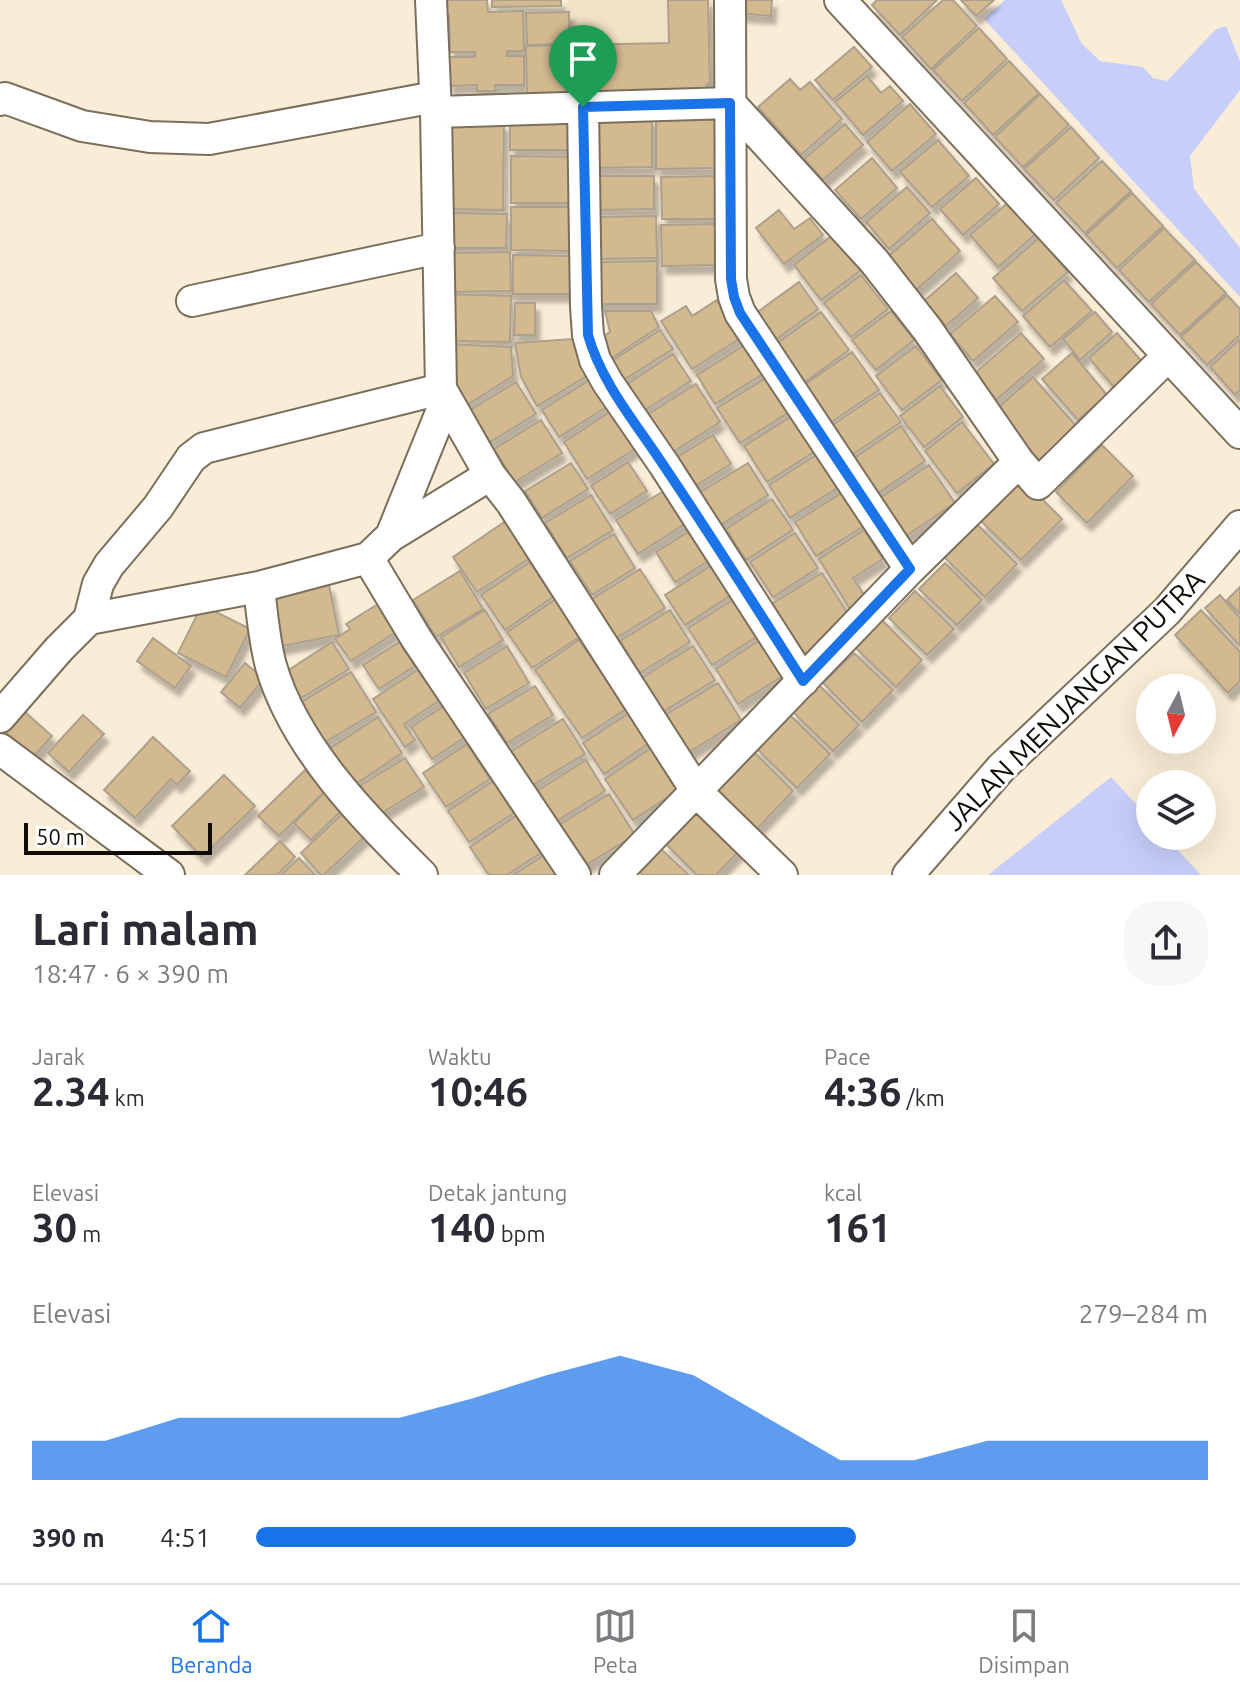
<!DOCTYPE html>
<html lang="id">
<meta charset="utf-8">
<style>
:root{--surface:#fff;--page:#f7f7f7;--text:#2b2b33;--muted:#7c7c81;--line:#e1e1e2;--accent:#1a73e8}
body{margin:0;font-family:Ubuntu,sans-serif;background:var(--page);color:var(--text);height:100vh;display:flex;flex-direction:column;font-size:30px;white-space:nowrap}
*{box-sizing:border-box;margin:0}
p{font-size:26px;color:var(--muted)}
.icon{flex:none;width:44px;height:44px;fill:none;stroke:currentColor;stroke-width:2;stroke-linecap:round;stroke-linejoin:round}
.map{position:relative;height:875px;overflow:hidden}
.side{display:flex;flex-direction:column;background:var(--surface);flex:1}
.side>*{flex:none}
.needle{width:52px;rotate:187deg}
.tools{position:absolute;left:1136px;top:674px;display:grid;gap:16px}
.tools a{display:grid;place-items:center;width:80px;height:80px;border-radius:50%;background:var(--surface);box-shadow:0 8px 32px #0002;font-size:40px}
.scale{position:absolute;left:24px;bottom:20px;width:188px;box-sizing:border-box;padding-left:8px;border:4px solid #100c05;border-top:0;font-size:22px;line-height:28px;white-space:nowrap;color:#100c05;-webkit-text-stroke:6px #fff;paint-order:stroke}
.pin{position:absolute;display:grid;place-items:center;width:68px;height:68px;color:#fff;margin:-82px -34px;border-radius:50% 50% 50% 0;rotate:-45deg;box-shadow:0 0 8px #0007}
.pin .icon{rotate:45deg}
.round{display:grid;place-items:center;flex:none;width:84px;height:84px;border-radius:32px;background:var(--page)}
.overview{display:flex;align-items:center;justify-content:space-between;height:136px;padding:0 32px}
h1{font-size:44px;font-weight:600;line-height:60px}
.metrics{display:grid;grid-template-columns:repeat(3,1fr);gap:12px;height:136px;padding:8px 32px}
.metrics div{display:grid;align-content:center}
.metrics b{font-size:40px;font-weight:600}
.metrics small{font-size:22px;font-weight:400}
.metrics p{font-size:22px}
.chart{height:224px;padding:16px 32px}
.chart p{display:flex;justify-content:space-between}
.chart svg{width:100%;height:144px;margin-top:8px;fill:var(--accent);opacity:.7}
ul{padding:0 32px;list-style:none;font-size:26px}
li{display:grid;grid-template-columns:128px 96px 1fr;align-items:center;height:60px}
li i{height:20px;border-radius:10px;background:var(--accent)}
.tab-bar{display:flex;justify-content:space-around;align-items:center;height:112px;border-top:2px solid var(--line);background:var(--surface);font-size:22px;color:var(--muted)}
.tab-bar a{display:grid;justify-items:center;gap:4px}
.tab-bar .on{color:var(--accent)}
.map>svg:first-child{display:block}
</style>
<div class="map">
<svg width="1240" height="875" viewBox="0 0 1240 875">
<defs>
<filter id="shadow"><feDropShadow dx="4.5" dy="8" stdDeviation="2" flood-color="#0004"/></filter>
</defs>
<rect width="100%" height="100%" fill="#faedd7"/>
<path fill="#f3e1c5" d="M568,0H717V86L706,95L526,97L524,12L568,11Z"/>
<path fill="#c7cef9" d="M1005,0H1061L1082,44L1100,61L1143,67L1153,78L1167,81L1216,29L1226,26L1240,61V90L1190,156L1194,189L1240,248V297L984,19Z
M1111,777L1150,819V836H1165L1201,875H988Z"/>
<path fill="#d3b990" stroke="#ada08c" stroke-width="2" filter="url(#shadow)" d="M445,0H487L488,12L523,11L524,51H507V56H524V85H495L496,91H477V85L449,86V57H475V52H450L449,15H445Z
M492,0H561V6L492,7Z
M668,0H708L710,84H707V92L527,96L526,46L669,43Z
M736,0H772L771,16L735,13Z
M877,0H937L900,35L872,5Z
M943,0H953L977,26L931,69L902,37Z
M961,0H994L976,16Z
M569,12V44L527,45L526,13Z
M979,28L1007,59L962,101L933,70Z
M854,47L872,67L833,100L815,80Z
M1009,61L1039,93L993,135L964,103Z
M867,76L881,93L890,86L903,101L863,135L835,102Z
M790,79L800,90L810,82L842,119L801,155L758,107Z
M1040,94L1069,125L1023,167L995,137Z
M910,104L936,134L892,171L867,142Z
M718,115L719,168L656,169V116Z
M652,117V167L593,168V118Z
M510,119H568L569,150H510Z
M448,123H504L503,210L447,209Z
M845,124L863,145L823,180L804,159Z
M1071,127L1099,158L1054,200L1024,169Z
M938,140L969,176L932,207L900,172Z
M511,156L573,157V203H511Z
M872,158L897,188L861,219L835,190Z
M1102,161L1131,191L1085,233L1056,203Z
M594,176H654V209L595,210Z
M718,176V219H662L661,177Z
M976,178L999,204L963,235L940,209Z
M907,187L930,213L889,249L866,222Z
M1132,193L1163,226L1117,268L1086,235Z
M1010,201L1037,233L998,267L970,235Z
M511,207H574V251L511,250Z
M779,210L794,229L810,218L823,235L784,264L756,228Z
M449,213L507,214L506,248H449Z
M656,216L657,258L599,259L598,217Z
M932,219L960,251L914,292L885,259Z
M717,224L718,265L662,266L661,225Z
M1164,228L1195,260L1149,302L1119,270Z
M834,234L861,270L821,300L794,265Z
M1039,238L1068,272L1022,311L993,278Z
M510,252L511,291L446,292L445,253Z
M513,255L575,256V294H513Z
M657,261V304H597V262Z
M1196,262L1226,293L1180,335L1151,304Z
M956,273L978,298L946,326L924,301Z
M861,275L888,309L851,337L824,303Z
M1064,280L1092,311L1050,347L1023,316Z
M799,282L818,309L771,343L752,316Z
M447,294L511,296L510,342L446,341Z
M1227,295L1240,309V335L1207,365L1181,337Z
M995,296L1018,322L973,361L950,334Z
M717,300L741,338L692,369L661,321L686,306L692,316Z
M515,303H535V335H514Z
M605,311H651L659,327L609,360L596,341L610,332Z
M891,311L914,340L876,370L852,340Z
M821,312L849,350L801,385L773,346Z
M1095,312L1112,332L1080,360L1063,339Z
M660,330L673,349L622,381L610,362Z
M1021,333L1044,359L996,400L974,374Z
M1117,333L1143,363L1114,387L1089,358Z
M573,339L587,376L537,406L521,377L515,343Z
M1240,339V390L1235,395L1210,367Z
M748,343L766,372L715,404L697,375Z
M448,344L511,347L513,376L461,409L447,395Z
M916,346L942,380L902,410L876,376Z
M852,352L879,390L827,425L801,387Z
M1072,353L1107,395L1078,420L1042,379Z
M673,354L691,381L642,412L624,386Z
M769,376L791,411L740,443L717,408Z
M1033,377L1077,427L1039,460L995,410Z
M591,379L608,406L559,437L542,410Z
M516,382L536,414L490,442L470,410Z
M696,384L720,422L670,454L645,416Z
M940,386L963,417L924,447L900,416Z
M880,393L901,422L849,457L828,428Z
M611,411L635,449L587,479L564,442Z
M792,416L814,452L767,482L744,446Z
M541,420L562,453L515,482L494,449Z
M962,422L994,464L957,493L925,451Z
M901,426L925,461L874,496L850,461Z
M713,435L731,464L695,486L677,457Z
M1102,445L1133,476L1087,523L1056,492Z
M821,452L842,485L790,518L769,485Z
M628,462L647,491L610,514L591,486Z
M571,463L588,489L542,518L525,491Z
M748,463L768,495L719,526L699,493Z
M929,465L955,503L903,538L877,500Z
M1023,480L1062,519L1021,560L981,521Z
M667,489L688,522L638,554L616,520Z
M843,492L864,526L816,556L795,522Z
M591,495L613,530L567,558L545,523Z
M772,499L793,530L746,560L726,529Z
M506,521L530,558L477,592L453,557Z
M977,524L1017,564L985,597L944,557Z
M691,530L710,560L675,582L656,552Z
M864,530L883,559L853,578L866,598L850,609L819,559Z
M795,533L818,568L773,597L750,562Z
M614,534L635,568L592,595L570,561Z
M530,562L553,597L505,630L481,595Z
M945,563L982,600L957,625L919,589Z
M712,565L731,595L685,625L665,595Z
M640,569L665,608L616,638L592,599Z
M460,571L483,609L436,637L413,600Z
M822,573L848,614L802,660L765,608Z
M329,585L339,635L277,647L267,596Z
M1240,587V614L1227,600Z
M915,591L954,629L927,655L889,618Z
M1220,595L1240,618V646L1205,608Z
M556,599L581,636L532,668L507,632Z
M734,599L758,636L712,665L688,628Z
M378,604L396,632L351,661L335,639L350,629L346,624Z
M202,605L250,629L226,677L178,653Z
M485,610L503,640L459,667L441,637Z
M670,610L690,642L640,673L620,641Z
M1201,610L1240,652V681L1228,693L1175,635Z
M882,620L922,660L896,687L855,647Z
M153,638L191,666L175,688L137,661Z
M763,638L786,674L738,704L716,669Z
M579,640L626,709L582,738L535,670Z
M332,642L349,669L298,700L281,675Z
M399,642L415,666L379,689L363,665Z
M507,646L529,683L486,709L464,673Z
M693,646L715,680L661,713L640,679Z
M854,653L893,690L862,722L823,683Z
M245,663L264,679L240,708L221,692Z
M419,669L440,700L404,724L415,740L405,747L373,699Z
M351,672L376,712L322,744L298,704Z
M718,683L741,720L686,754L662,717Z
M819,685L859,725L833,751L792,711Z
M535,686L553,715L507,743L488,714Z
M444,706L465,737L432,759L411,727Z
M25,712L52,736L33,757L6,733Z
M629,713L649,743L604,774L583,743Z
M789,714L830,754L797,788L755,747Z
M83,715L104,734L69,772L48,753Z
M378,717L402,753L353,786L329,749Z
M563,719L585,754L531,786L510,752Z
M153,737L190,771L177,785L171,779L135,818L104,790Z
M467,744L490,779L446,807L423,773Z
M651,748L680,789L633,820L605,779Z
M753,751L793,791L754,832L713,792Z
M405,758L424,787L377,816L358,787Z
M586,760L605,791L555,822L535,792Z
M305,770L325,791L279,836L258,816Z
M224,775L255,806L202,857L172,826Z
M493,781L514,813L469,842L448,811Z
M326,791L343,809L311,840L294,823Z
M609,794L635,835L581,868L556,827Z
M699,808L741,849L716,875H697L665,843Z
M343,813L365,836L324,875H321L301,853Z
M517,815L542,852L507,875H489L470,847Z
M280,841L295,857L277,875H245Z
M660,848L689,875H643L638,871Z
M544,855L558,875H513Z
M299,858L315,875H281Z"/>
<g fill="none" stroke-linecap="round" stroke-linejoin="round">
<defs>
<path id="minor" d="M431,0L436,112L441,389L490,475
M730,0L731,279L734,297L740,313L910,569
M840,0L1240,433
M0,100L5,98L82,126L150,137L209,139L435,97
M583,107L586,307L588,335L595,360L608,383L665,466L803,681
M436,112L730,103L874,261L927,329L1019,462L910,569L615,875
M192,301L439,248
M1019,462L1038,484L1168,356
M391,536L446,400
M368,558L416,638L575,875
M259,587C262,613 264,640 271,666C294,746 364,818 422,875
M89,619L98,584L109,565L158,507L191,458L204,448L441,389
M0,717L59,649L89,619L259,587L368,558L391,536L490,475L511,502L697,792L782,875
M0,749L169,875
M908,875L1001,768L1167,611L1240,526"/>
</defs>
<use href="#minor" stroke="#7b6f5c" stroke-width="34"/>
<use href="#minor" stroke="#fff" stroke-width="30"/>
</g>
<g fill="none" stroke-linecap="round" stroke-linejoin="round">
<defs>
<path id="route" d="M730,103L731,279L734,297L740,313L910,569L803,681C757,609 712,537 664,466C636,423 602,384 588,335L583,107Z"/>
</defs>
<use href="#route" stroke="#fff" stroke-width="16"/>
<use href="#route" stroke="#1a73e8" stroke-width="10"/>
</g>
<g text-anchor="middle" stroke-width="6" stroke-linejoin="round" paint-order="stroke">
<g font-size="28" fill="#100c05" stroke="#fff">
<text transform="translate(1074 700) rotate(-45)" y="10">JALAN MENJANGAN PUTRA</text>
</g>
</g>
</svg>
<div class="tools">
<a><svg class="needle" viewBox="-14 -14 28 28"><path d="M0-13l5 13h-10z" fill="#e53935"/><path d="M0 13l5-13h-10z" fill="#7c7c81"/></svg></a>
<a><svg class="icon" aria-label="layers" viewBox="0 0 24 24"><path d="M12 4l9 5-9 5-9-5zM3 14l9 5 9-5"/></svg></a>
</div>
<div class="scale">50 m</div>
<div class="pin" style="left:583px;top:107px;background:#1e9e55"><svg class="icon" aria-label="arrive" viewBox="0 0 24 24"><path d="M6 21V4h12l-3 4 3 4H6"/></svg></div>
</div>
<section class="side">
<div class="overview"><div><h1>Lari malam</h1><p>18:47 · 6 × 390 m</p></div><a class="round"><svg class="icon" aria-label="share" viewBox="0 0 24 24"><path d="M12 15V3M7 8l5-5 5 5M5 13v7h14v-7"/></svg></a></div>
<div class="metrics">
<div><p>Jarak</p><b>2.34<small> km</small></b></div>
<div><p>Waktu</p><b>10:46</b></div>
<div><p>Pace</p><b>4:36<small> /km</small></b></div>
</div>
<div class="metrics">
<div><p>Elevasi</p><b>30<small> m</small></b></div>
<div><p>Detak jantung</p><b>140<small> bpm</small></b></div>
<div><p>kcal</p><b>161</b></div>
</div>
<div class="chart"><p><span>Elevasi</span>279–284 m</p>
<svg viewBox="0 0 160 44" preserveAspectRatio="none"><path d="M0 44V32L10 32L20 25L30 25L40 25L50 25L60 19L70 12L80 6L90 12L100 25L110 38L120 38L130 32L140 32L150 32L160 32V44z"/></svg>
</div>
<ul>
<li><b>390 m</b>4:51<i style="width:63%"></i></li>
</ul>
</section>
<nav class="tab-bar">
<a class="on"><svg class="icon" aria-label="home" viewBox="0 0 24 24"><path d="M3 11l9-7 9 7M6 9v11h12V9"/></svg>Beranda</a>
<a><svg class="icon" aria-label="map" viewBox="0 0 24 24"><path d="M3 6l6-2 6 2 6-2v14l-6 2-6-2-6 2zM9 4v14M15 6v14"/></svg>Peta</a>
<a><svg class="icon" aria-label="saved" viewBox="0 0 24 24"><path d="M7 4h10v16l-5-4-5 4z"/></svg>Disimpan</a>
</nav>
